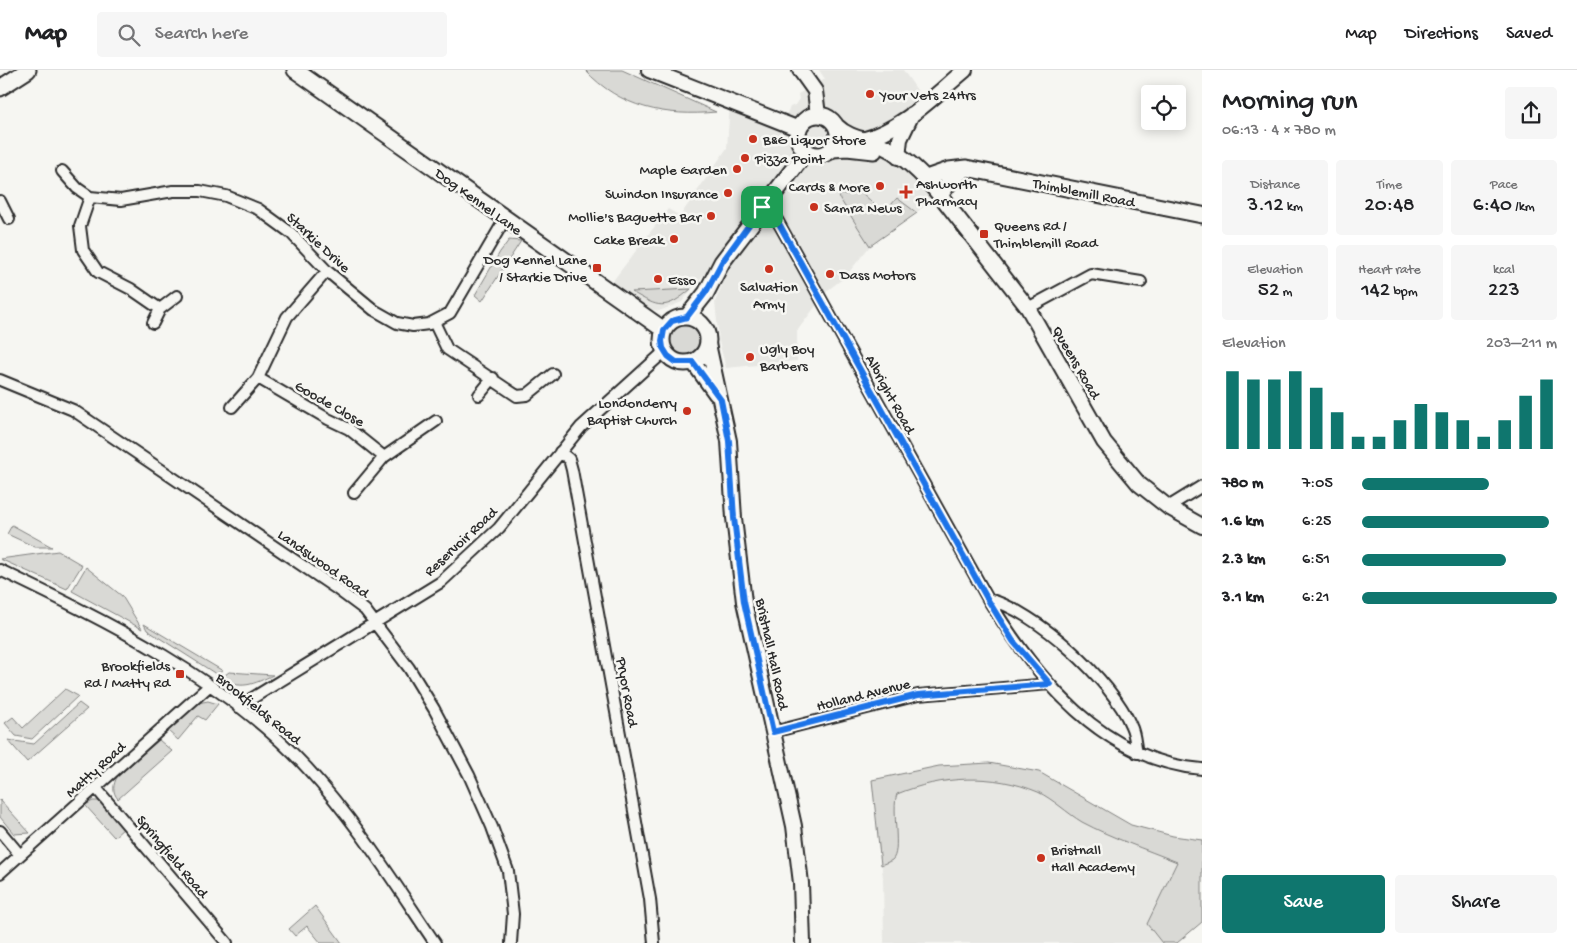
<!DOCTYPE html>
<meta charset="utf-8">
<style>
:root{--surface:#fff;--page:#f6f6f6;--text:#202124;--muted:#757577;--line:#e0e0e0;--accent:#0f766e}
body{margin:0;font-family:"Gochi Hand",sans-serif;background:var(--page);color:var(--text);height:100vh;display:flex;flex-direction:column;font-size:19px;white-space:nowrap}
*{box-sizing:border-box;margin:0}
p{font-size:16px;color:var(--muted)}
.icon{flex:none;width:28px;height:28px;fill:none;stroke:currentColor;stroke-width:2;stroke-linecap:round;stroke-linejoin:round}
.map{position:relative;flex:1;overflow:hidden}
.panel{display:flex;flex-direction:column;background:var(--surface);width:375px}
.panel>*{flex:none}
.fabs{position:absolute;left:1141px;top:15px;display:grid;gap:10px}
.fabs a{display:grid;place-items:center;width:45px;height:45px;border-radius:5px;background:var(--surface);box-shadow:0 2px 12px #0003;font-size:25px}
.pin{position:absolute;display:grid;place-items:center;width:42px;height:42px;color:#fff;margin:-21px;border-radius:10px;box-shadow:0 2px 8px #0006}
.round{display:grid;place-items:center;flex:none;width:52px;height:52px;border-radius:5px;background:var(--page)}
.head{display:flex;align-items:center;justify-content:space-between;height:85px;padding:0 20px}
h1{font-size:28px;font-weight:600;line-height:38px}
.figures{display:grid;grid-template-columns:repeat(3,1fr);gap:8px;height:85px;padding:5px 20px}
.figures div{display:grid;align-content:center;border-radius:5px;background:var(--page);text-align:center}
.figures b{font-size:21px;font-weight:600}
.figures small{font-size:14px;font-weight:400}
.figures p{font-size:14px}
.chart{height:140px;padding:10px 20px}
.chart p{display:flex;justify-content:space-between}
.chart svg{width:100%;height:90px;margin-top:5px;stroke:var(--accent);stroke-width:6}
.cta{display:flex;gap:10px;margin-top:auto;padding:10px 20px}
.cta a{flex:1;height:58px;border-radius:5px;background:var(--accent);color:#fff;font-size:20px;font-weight:600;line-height:58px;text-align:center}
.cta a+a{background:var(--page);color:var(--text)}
ul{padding:0 20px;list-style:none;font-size:16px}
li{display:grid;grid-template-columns:80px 60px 1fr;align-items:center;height:38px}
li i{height:12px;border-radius:6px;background:var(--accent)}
header{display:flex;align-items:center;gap:30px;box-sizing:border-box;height:70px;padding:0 25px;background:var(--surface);border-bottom:1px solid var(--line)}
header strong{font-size:24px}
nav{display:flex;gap:28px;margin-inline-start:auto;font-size:18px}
.search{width:350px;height:45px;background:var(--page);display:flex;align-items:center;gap:12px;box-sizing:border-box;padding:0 18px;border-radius:5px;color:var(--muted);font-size:19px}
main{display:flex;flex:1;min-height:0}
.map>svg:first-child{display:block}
</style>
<header>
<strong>Map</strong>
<div class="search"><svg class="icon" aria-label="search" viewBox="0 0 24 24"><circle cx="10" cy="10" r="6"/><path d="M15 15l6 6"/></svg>Search here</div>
<nav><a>Map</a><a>Directions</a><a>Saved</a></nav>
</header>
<main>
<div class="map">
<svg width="1202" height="873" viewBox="0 0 1202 873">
<rect width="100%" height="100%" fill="#f6f6f2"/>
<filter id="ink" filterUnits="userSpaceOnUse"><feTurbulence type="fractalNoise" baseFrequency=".02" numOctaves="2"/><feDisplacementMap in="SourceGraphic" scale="10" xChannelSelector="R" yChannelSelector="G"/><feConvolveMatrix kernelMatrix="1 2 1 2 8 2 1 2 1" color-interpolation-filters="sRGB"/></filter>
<g filter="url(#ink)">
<path fill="#e7e7e3" d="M819,0H903L926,33L891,66L890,85L940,125L870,176L845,207L828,220L797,261V291L726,298L719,272L715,232L722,215L704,204L682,232L659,241L650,239L612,212L668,139L680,146L727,78L730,32L782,53L790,37L795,35L799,29L798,24L825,9Z
M989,693L1039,702L1131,755L1173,766L1202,770V852L1177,873H884L883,808L872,710L939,696Z"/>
<path fill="#d9d9d5" stroke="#828280" d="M585,0H622L716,42C666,47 620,38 585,0Z
M861,122L884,143L897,128L917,143L870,176L840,129L839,125Z
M509,170L521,171L482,231L475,225L500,182Z
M691,219C665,241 659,238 632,222Z
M669 270a15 15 0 1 1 30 0a15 15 0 1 1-30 0Z
M12,455L52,477H35L7,464Z
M58,481L82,495L67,519L0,489Z
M86,497L122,526L142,559L72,521Z
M144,554L223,601L216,604L147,560Z
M229,602L273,605C254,614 240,621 221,608Z
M65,619L78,626L32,669L16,666L5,653L13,647L23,658Z
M208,631L218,634L205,650L198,646L178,670L168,661L198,633Z
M79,633L87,639L27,692L8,670L34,674Z
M159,670L172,681L118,729C112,722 113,715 117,707Z
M989,693L1039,702L1131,755L1173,766L1202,770V852L1177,873H1162L1147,854L1177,792C1145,779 1112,768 1082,752C1067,743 1053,729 1038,722C993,703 941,706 897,724C891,740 902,782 892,790C889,792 885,793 881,795L872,710L939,696Z
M0,730L30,763L14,764L0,747Z
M93,731H100L124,758L114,767L85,735Z
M315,836L342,873H321L307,856L295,866L289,859Z"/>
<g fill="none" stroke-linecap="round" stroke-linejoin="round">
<defs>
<path id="minor" d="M62,101L77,118L90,127L121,130L173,121H200L226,126L258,139L291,163L327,201L374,240L397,253L413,256L429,254L450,243L505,149
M90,127L80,156L83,180L98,202L131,219L160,239
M0,131L9,149
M762,137L777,150L988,529C1036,608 1103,691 1202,699
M1028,238L1091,204L1141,212
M434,252L447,279L517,326L527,325L553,304
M153,253L160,239L177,226
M258,308L328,349L349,359L384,387
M0,310L73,340L334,517L365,540L409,598L434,639L469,705L492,757L508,801L513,844L511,873
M479,325L493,308
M232,337L258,308L287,247L327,201
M560,382L569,389L572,400L650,829L654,873
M354,423L384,387L436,351
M1168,437L1202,416
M0,500C108,552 225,609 307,698C356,751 395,814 435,873
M988,529C1036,541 1112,610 1131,656C1135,664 1135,674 1137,683
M238,637L441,512L499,458L581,357L665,281
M773,662L918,625L1050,614
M96,718L227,873
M0,761L20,785
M0,803L209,616"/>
<path id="tertiary" d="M649,0L799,59
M800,0L815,21L818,45
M862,70C902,60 935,25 965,0
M898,87L900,69L912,44
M940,125L1028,238L1104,372L1139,414L1168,437L1202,456
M708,274L729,371L734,448L744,532L794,756L801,813L803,873
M693,292L716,324"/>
<path id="secondary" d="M295,0L664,260
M0,18L28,0
M798 65a20 20 0 1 1 40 0a20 20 0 1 1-40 0Z
M836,56C850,70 867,69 885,77C906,87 926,108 940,125L952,109L966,98
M833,79L847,78L874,81
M926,108L949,100L966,98L1202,145
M687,247L706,223L722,192L807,81
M662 270a23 23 0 1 1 46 0a23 23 0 1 1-46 0Z"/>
</defs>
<use href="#minor" stroke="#2b2b2b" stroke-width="14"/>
<use href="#tertiary" stroke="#2b2b2b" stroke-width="18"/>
<use href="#secondary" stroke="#2b2b2b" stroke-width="19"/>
<use href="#minor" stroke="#f6f6f2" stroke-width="10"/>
<use href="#tertiary" stroke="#f6f6f2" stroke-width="14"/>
<use href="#secondary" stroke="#f6f6f2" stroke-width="15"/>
</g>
</g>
<g fill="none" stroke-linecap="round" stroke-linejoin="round" filter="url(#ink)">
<defs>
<path id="route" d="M762,137L777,150L988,530L1013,571L1050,614L918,625L773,662L744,532L734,448L729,371L721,330L693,292H676L668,286L663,278L662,271L664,260L672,251L687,247L706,222L722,192Z"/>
</defs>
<use href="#route" stroke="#fff" stroke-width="10"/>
<use href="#route" stroke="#1a73e8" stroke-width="6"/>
</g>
<g fill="#c8321e" stroke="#f6f6f2" stroke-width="2">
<circle cx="870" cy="24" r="5"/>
<circle cx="753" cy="69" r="5"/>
<circle cx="745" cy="88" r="5"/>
<circle cx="737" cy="99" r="5"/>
<circle cx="880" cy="116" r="5"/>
<path d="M903.5 114.5h5v5h5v5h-5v5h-5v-5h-5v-5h5z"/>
<circle cx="728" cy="123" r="5"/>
<circle cx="814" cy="137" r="5"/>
<circle cx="711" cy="146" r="5"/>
<rect x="979" y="159" width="10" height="10" rx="2.5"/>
<circle cx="674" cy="169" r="5"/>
<rect x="592" y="193" width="10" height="10" rx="2.5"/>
<circle cx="769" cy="199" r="5"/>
<circle cx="830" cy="204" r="5"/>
<circle cx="658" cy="209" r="5"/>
<circle cx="750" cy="287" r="5"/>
<circle cx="687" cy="341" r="5"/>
<rect x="175" y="599" width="10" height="10" rx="2.5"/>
<circle cx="1041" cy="788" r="5"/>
</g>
<g text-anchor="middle" stroke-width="5" stroke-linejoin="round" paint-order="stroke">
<g font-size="15" fill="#2b2b2b" stroke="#f6f6f2" text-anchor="start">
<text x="880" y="29">Your Vets 24Hrs</text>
<text x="763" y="74">B&amp;G Liquor Store</text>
<text x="755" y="93">Pizza Point</text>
<text x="727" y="104" text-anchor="end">Maple Garden</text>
<text x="916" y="118">Ashworth<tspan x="916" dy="17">Pharmacy</tspan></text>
<text x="870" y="121" text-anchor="end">Cards &amp; More</text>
<text x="718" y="128" text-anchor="end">Swindon Insurance</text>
<text x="824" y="142">Samra News</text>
<text x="701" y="151" text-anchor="end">Mollie's Baguette Bar</text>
<text x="994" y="160">Queens Rd /<tspan x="994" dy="17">Thimblemill Road</tspan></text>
<text x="664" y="174" text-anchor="end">Cake Break</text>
<text x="587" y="194" text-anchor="end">Dog Kennel Lane<tspan x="587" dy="17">/ Starkie Drive</tspan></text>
<text x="840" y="209">Dass Motors</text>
<text x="668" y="214">Esso</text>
<text x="769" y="221" text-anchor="middle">Salvation<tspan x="769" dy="17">Army</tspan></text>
<text x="760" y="283">Ugly Boy<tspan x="760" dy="17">Barbers</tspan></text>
<text x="677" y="337" text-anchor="end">Londonderry<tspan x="677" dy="17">Baptist Church</tspan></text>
<text x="170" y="600" text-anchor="end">Brookfields<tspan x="170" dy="17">Rd / Matty Rd</tspan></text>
<text x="1051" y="784">Bristnall<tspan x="1051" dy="17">Hall Academy</tspan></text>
</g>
<g font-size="15" fill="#2b2b2b" stroke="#f6f6f2">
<text transform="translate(1084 122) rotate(11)" y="5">Thimblemill Road</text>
<text transform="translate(479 131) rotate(36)" y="5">Dog Kennel Lane</text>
<text transform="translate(319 172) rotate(43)" y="5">Starkie Drive</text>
<text transform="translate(1077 292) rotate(60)" y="5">Queens Road</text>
<text transform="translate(891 324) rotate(61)" y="5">Albright Road</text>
<text transform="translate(330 333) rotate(30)" y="5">Goode Close</text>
<text transform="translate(460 471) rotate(-43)" y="5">Reservoir Road</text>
<text transform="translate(324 493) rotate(35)" y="5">Landswood Road</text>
<text transform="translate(773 584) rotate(78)" y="5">Bristnall Hall Road</text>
<text transform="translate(628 622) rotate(80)" y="5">Pryor Road</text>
<text transform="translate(863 624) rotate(-14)" y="5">Holland Avenue</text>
<text transform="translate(259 638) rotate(39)" y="5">Brookfields Road</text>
<text transform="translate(95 699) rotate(-42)" y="5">Matty Road</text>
<text transform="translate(173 786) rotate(50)" y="5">Springfield Road</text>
</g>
</g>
</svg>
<div class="fabs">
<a><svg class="icon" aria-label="locate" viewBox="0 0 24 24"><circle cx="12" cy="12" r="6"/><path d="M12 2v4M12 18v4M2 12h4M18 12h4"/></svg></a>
</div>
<div class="pin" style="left:762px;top:137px;background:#1e9e55"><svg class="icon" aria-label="arrive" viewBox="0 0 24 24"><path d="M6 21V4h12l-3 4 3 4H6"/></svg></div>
</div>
<section class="panel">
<div class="head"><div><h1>Morning run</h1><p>06:13 · 4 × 780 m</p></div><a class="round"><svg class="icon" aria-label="share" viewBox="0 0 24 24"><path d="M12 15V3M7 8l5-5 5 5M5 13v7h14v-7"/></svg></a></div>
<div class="figures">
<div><p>Distance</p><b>3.12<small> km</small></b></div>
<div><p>Time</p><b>20:48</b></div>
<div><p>Pace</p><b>6:40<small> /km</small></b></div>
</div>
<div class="figures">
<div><p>Elevation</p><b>52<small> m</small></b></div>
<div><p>Heart rate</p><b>142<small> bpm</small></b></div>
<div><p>kcal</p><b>223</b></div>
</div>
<div class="chart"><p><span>Elevation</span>203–211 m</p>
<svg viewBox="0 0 160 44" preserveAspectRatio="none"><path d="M5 44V6M15 44V10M25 44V10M35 44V6M45 44V14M55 44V26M65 44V38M75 44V38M85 44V30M95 44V22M105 44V26M115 44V30M125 44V38M135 44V30M145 44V18M155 44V10"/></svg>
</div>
<ul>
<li><b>780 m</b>7:05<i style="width:65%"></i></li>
<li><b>1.6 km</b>6:25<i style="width:96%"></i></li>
<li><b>2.3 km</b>6:51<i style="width:74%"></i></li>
<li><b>3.1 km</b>6:21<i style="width:100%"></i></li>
</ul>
<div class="cta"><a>Save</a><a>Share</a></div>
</section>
</main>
